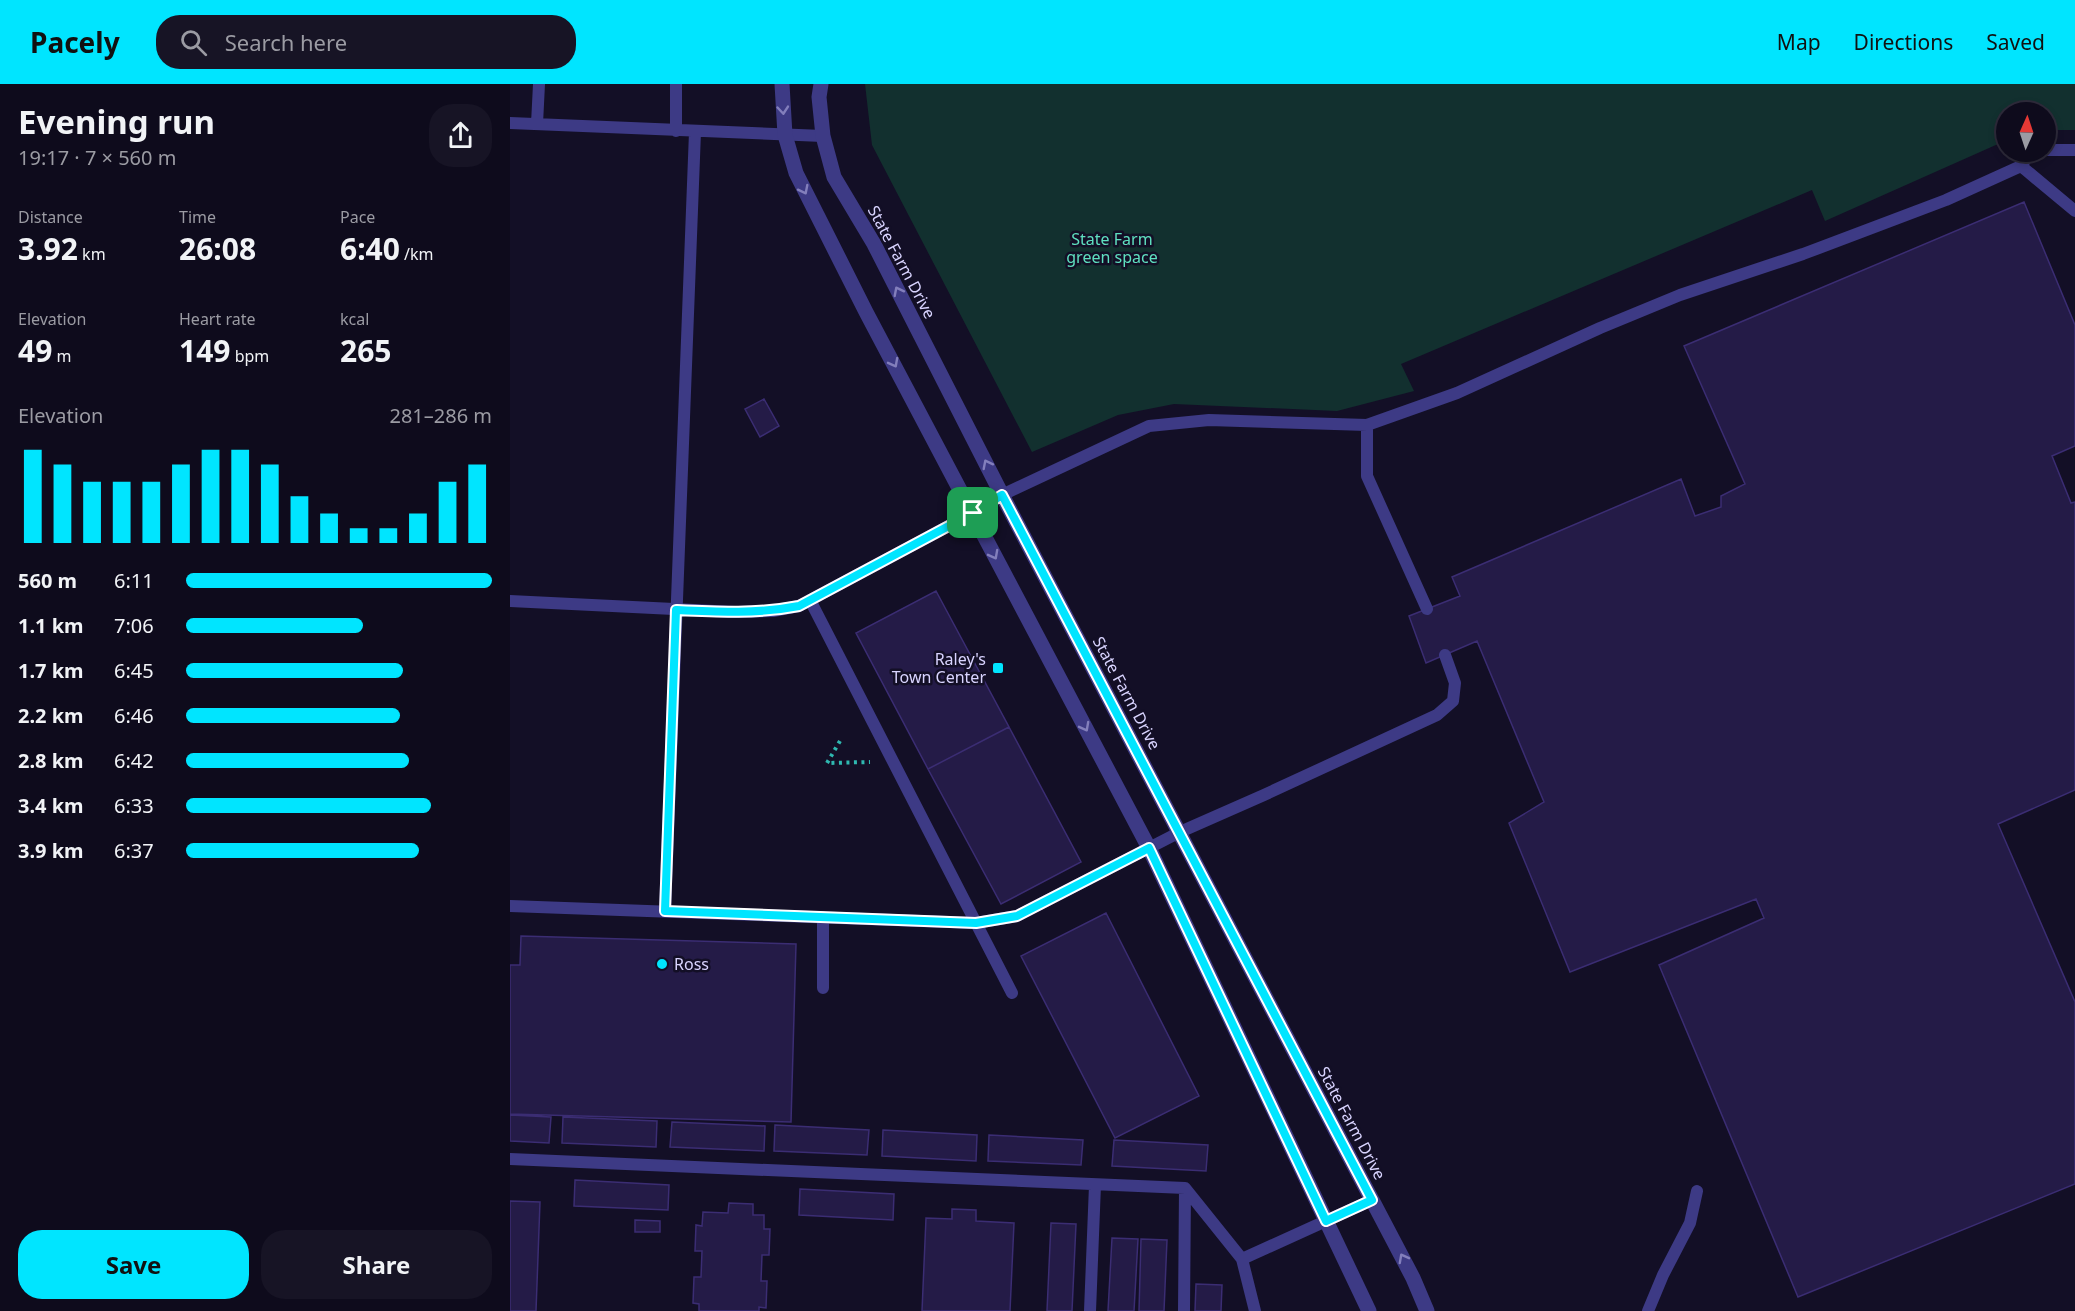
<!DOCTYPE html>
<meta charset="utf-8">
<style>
:root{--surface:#0e0b1c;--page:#171425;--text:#f1f3f6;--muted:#9b9ba3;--line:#2e2b3b;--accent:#00e5ff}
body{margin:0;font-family:"Noto Sans",sans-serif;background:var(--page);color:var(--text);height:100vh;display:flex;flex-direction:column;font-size:22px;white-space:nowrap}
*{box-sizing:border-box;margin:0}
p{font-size:20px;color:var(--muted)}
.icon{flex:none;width:33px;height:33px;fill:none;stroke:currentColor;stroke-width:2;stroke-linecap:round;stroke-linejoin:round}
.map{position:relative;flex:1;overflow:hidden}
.panel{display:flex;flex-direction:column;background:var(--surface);width:510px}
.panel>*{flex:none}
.needle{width:39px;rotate:3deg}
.tools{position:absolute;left:1486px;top:18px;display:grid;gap:12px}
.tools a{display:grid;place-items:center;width:60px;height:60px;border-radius:50%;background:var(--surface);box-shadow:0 3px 9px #0003,0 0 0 2px var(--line);font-size:30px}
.pin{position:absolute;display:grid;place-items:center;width:51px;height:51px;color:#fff;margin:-26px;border-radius:12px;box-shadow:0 3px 9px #0006}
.round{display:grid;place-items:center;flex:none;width:63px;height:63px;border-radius:24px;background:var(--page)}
.headline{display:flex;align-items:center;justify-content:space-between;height:102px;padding:0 18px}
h1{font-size:33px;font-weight:700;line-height:45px}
.stats{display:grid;grid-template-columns:repeat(3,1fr);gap:9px;height:102px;padding:6px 18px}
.stats div{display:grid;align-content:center}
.stats b{font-size:30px;font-weight:700}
.stats small{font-size:16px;font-weight:400}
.stats p{font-size:16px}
.chart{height:168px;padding:12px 18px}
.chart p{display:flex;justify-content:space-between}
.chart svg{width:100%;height:108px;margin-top:6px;stroke:var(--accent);stroke-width:6}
.primary-button{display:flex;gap:12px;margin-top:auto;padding:12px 18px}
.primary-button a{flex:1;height:69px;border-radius:24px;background:var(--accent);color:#111;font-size:24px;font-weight:700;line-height:69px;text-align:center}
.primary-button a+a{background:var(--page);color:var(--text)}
ul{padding:0 18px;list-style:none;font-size:20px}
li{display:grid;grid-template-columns:96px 72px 1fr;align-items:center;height:45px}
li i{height:15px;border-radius:8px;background:var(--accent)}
header{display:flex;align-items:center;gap:36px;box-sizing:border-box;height:84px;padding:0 30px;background:var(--accent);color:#111}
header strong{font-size:28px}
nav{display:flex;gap:33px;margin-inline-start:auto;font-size:21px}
.search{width:420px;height:54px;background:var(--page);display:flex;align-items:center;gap:15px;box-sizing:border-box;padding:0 21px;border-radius:24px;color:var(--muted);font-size:22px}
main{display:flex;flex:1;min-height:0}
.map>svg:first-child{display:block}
</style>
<header>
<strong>Pacely</strong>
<div class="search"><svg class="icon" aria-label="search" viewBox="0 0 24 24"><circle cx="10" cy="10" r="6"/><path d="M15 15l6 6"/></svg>Search here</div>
<nav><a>Map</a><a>Directions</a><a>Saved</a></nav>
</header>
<main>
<section class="panel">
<div class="headline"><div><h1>Evening run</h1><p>19:17 · 7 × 560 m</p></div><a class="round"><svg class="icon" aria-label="share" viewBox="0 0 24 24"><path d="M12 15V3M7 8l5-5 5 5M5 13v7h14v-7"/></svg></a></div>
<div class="stats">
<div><p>Distance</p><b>3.92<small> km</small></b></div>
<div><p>Time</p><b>26:08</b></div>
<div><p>Pace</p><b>6:40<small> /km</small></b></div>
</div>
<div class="stats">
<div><p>Elevation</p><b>49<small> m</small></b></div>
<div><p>Heart rate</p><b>149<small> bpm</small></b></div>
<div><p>kcal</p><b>265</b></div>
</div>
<div class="chart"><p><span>Elevation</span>281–286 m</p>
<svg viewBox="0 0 160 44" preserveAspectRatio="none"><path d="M5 44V6M15 44V12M25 44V19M35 44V19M45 44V19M55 44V12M65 44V6M75 44V6M85 44V12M95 44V25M105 44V32M115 44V38M125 44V38M135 44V32M145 44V19M155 44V12"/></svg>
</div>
<ul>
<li><b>560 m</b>6:11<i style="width:100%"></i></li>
<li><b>1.1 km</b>7:06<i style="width:58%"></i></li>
<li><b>1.7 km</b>6:45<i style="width:71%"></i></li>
<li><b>2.2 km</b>6:46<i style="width:70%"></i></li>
<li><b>2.8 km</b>6:42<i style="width:73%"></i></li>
<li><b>3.4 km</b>6:33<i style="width:80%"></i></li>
<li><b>3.9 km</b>6:37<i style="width:76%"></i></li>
</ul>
<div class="primary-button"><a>Save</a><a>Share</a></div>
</section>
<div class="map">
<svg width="1565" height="1227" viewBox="0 0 1565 1227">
<rect width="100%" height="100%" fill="#130f26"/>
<path fill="#12302f" d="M355,0H1565V46H1536V28H1497V56L1315,137L1302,106L891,280L904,307L827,327L664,320L608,331L522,368L362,61Z"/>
<path fill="#241b47" stroke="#3b2d73" stroke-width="1.5" d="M1514,118L1565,241V362L1542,372L1561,419L1565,418V706L1488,740L1565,918V1100L1288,1213L1149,881L1254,834L1246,815L1060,888L999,739L1034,718L967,557L916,579L899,532L950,512L942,493L1171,395L1185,432L1211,423V412L1235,400L1174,262Z
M254,315L269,342L250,353L235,325Z
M426,507L499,643L418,685L346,549Z
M499,643L571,778L491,820L418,685Z
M596,829L689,1012L605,1054L511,872Z
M11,852L286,860L281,1038L0,1030V881H10Z
M0,1031L41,1033L39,1059L0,1057Z
M53,1033L147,1037L146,1063L52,1059Z
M162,1038L255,1042L254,1067L160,1063Z
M265,1041L359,1046L357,1071L264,1067Z
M373,1046L467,1051L466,1077L372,1072Z
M479,1051L573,1056L571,1081L478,1077Z
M604,1056L698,1061L696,1087L602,1082Z
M65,1096L159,1101L158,1126L64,1122Z
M290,1105L384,1110L383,1136L289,1131Z
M0,1117L30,1118L26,1227H0Z
M219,1119L243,1120V1131H254V1145H260L259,1171H252L251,1197H257L256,1224L249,1223V1227H189V1220L183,1219L184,1193H191L192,1167H185L186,1141L192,1142L193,1128L218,1129Z
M442,1125L466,1126V1137L504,1139L500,1227H412L416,1134L442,1135Z
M125,1136L150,1137V1148H125Z
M541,1139L566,1140L562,1227H537Z
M602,1154L628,1155L624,1227H598Z
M631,1155L657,1156L654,1227H629Z
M686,1200L712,1201L711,1227H685Z"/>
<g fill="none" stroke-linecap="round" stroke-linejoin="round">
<path stroke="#2fb8b0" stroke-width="4" stroke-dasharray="3 4.5" stroke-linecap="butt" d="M330,657L317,679L360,678"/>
<path stroke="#3d3a85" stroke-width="12" d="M0,39L313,52
M27,40L29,0
M166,47V0
M1536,66H1565
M1521,68L1511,82L1565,127
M300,516L502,909
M0,517L225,528L263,527L289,522L463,429L492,411L639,342L699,336L857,341
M917,525L857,392V341L947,309L1090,244L1170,211L1293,170L1436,116L1511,82
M0,822L466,839L507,832L670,748L754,711L927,631L943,617L945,599L935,571
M155,827L185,48
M313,833V904
M0,1075L675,1104L732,1175L745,1227
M732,1175L862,1116
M580,1227L585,1101
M674,1227L675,1104
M1138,1227L1153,1191L1180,1139L1187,1107"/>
<path stroke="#3d3a85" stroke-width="15" d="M272,0L275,51L286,89L356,228L639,764L859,1227
M311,0L309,13L313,52L324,93L364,160L492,411L903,1194L917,1227"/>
</g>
<defs><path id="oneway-chevron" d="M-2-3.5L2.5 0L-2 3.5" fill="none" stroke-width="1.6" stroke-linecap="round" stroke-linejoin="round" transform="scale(1.5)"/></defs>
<g stroke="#837fbc">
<use href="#oneway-chevron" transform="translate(273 26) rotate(85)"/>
<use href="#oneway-chevron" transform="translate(294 106) rotate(63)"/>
<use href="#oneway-chevron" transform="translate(388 207) rotate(-117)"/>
<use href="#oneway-chevron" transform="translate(384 279) rotate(62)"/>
<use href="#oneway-chevron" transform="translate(477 380) rotate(-117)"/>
<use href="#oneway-chevron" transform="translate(484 471) rotate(62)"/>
<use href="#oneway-chevron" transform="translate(575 643) rotate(62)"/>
<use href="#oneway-chevron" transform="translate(893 1174) rotate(-118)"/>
</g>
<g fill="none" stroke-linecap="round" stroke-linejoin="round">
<defs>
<path id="route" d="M492,411L862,1116L816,1137L639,764L507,832L466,839L155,827L166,526C208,528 248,530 289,522L463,429Z"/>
</defs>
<use href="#route" stroke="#fff" stroke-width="12"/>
<use href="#route" stroke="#00e5ff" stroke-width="8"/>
</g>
<g fill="#00e5ff" stroke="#130f26" stroke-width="2">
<rect x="482" y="578" width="12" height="12" rx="3"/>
<circle cx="152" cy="880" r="6"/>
</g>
<g text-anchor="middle" stroke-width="5" stroke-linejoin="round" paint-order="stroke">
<g font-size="16" fill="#5fe0c0" stroke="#130f26">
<text x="602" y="161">State Farm<tspan x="602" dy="18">green space</tspan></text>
</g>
<g font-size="16" fill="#d9d4ff" stroke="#130f26">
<text transform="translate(392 178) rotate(62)" y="6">State Farm Drive</text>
<text transform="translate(617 609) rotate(62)" y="6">State Farm Drive</text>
<text transform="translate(842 1039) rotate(62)" y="6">State Farm Drive</text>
</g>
<g font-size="16" fill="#d9d4ff" stroke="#130f26" text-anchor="end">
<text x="476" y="581">Raley's<tspan x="476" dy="18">Town Center</tspan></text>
<text x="164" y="886" text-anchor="start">Ross</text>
</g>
</g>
</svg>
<div class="tools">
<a><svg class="needle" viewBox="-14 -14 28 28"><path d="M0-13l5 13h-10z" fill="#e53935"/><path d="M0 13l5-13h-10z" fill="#9b9ba3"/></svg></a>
</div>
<div class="pin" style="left:463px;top:429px;background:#1e9e55"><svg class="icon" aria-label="arrive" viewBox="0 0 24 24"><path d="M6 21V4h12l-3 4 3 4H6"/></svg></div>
</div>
</main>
